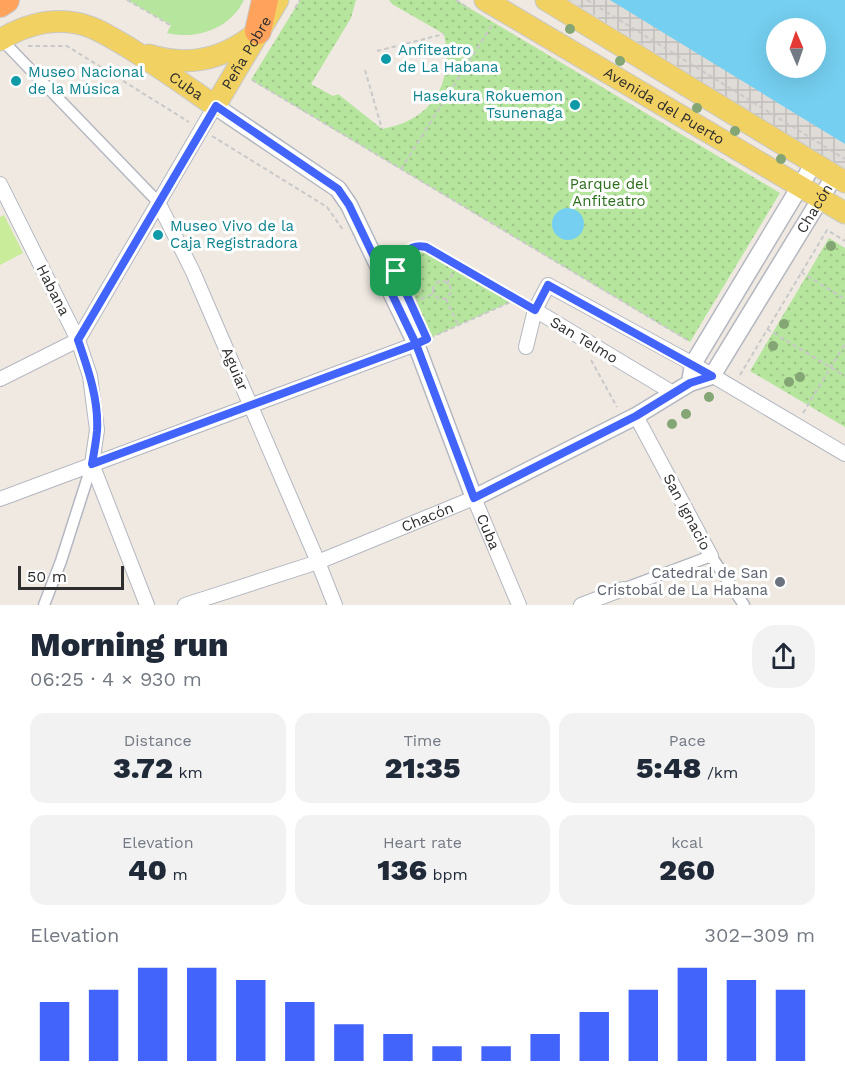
<!DOCTYPE html>
<meta charset="utf-8">
<style>
:root{--surface:#fff;--page:#f2f2f3;--text:#1f2937;--muted:#747a83;--accent:#4264fb}
body{margin:0;font-family:"Work Sans",sans-serif;background:var(--page);color:var(--text);height:100vh;display:flex;flex-direction:column;font-size:22px;white-space:nowrap}
*{box-sizing:border-box;margin:0}
p{font-size:20px;color:var(--muted)}
.icon{flex:none;width:33px;height:33px;fill:none;stroke:currentColor;stroke-width:2;stroke-linecap:round;stroke-linejoin:round}
.map{position:relative;height:605px;overflow:hidden}
.sheet{display:flex;flex-direction:column;background:var(--surface);flex:1}
.sheet>*{flex:none}
.needle{width:39px;rotate:358deg}
.controls{position:absolute;left:766px;top:18px;display:grid;gap:12px}
.controls a{display:grid;place-items:center;width:60px;height:60px;border-radius:50%;background:var(--surface);box-shadow:0 6px 24px #0002;font-size:30px}
.scale{position:absolute;left:18px;bottom:15px;width:106px;box-sizing:border-box;padding-left:6px;border:3px solid #2e2e2e;border-top:0;font-size:16px;line-height:21px;white-space:nowrap;color:#2e2e2e;-webkit-text-stroke:4px #fff;paint-order:stroke}
.pin{position:absolute;display:grid;place-items:center;width:51px;height:51px;color:#fff;margin:-26px;border-radius:12px;box-shadow:0 3px 9px #0006}
.round{display:grid;place-items:center;flex:none;width:63px;height:63px;border-radius:24px;background:var(--page)}
.head{display:flex;align-items:center;justify-content:space-between;height:102px;padding:0 30px}
h1{font-size:33px;font-weight:800;line-height:45px}
.stats{display:grid;grid-template-columns:repeat(3,1fr);gap:9px;height:102px;padding:6px 30px}
.stats div{display:grid;align-content:center;border-radius:15px;background:var(--page);text-align:center}
.stats b{font-size:30px;font-weight:800}
.stats small{font-size:16px;font-weight:400}
.stats p{font-size:16px}
.chart{height:168px;padding:12px 30px}
.chart p{display:flex;justify-content:space-between}
.chart svg{width:100%;height:108px;margin-top:6px;stroke:var(--accent);stroke-width:6}
.map>svg:first-child{display:block}
</style>
<div class="map">
<svg width="845" height="605" viewBox="0 0 845 605">
<defs>
<pattern id="park-dots" width="8" height="8" patternUnits="userSpaceOnUse" patternTransform="scale(1.5)"><rect width="8" height="8" fill="#b6e59e"/><path d="M2 2h.1M6 6h.1" fill="none" stroke="#9dc588" stroke-width="1.8" stroke-linecap="round"/></pattern>
<pattern id="plaza-grid" width="8" height="8" patternUnits="userSpaceOnUse" patternTransform="scale(1.5)"><rect width="8" height="8" fill="#dfdcd8"/><path d="M0 4h8M4 0v8" fill="none" stroke="#c0bdba"/></pattern>
</defs>
<rect width="100%" height="100%" fill="#efe9e1"/>
<path fill="#b6e59e" d="M127,0H244C230,29 197,40 167,33L171,25Z"/>
<path fill="url(#park-dots)" d="M300,0H356L351,18L311,84L333,96L338,94L382,129C433,120 454,84 444,34L392,4L389,0H456L780,193L690,342L251,80Z
M829,238L845,248V427L750,371Z
M419,246L426,247L515,300L427,339L396,271C401,257 405,250 419,246Z"/>
<path fill="#c9ec9a" d="M4,215L23,253L0,265V217Z"/>
<path fill="url(#plaza-grid)" d="M569,0H612L845,143V169Z"/>
<path fill="#75cff0" fill-rule="evenodd" d="M610,0H845V144ZM816,28V68H777V28Z
M552 224a16 16 0 1 1 32 0a16 16 0 1 1-32 0Z"/>
<g fill="none" stroke-linecap="round" stroke-linejoin="round">
<defs>
<path id="pedestrian" d="M1,39L158,202
M623,589L711,556L744,605
M44,605L61,561L92,464"/>
<g id="minor">
<path d="M0,184L78,340L90,376L97,430L92,464L147,605"/>
<path d="M158,202L193,272L318,562L335,605"/>
<path d="M526,347L535,310"/>
<path d="M0,379L78,340L215,106"/>
<path d="M673,393L535,310L548,285L693,364L845,454"/>
<path d="M636,416L711,556"/>
<path d="M0,499L416,344"/>
<path id="s1" d="M185,605L318,562L474,498L519,605"/>
<path d="M581,605L623,589"/>
</g>
<g id="tertiary">
<path id="s2" d="M215,106L338,189L349,205L416,344L474,498L636,416L690,383L712,376L835,175"/>
<path d="M690,383L693,364L814,163"/>
</g>
<g id="primary">
<path id="s3" d="M485,0L845,213"/>
<path d="M546,0L845,182"/>
<path id="s4" d="M0,40C23,26 49,18 76,23C94,26 110,37 126,46C157,65 186,86 215,106L278,0"/>
<path d="M149,55C187,67 221,60 252,36"/>
</g>
<path id="motorway" d="M0,4L6,0
M258,31L265,0"/>
</defs>
<use href="#pedestrian" stroke="#b4b7c1" stroke-width="13"/>
<use href="#minor" stroke="#b4b7c1" stroke-width="16"/>
<use href="#tertiary" stroke="#b4b7c1" stroke-width="19"/>
<use href="#primary" stroke="#c9c9c9" stroke-width="23"/>
<use href="#motorway" stroke="#c9c9c9" stroke-width="28"/>
<path stroke="#c9c9c9" stroke-width="2" stroke-dasharray="4.5 3" stroke-linecap="butt" d="M127,0L172,26
M456,0L470,9
M587,0L845,159
M295,8L300,0
M28,46H67L189,122
M377,51L444,34
M365,70L382,129
M252,80L689,341
M212,136L327,207L343,230
M401,169L492,25
M397,268C402,254 410,244 426,247L523,304
M801,272L845,299
M433 290a9 9 0 1 1 18 0a9 9 0 1 1-18 0Z
M447,284L457,265
M446,299L458,325
M414,302L433,294
M767,329L845,376
M430,338L515,300
M591,360L617,407
M740,375L827,230L845,241
M803,413L845,344"/>
<use href="#pedestrian" stroke="#fff" stroke-width="10"/>
<use href="#minor" stroke="#fff" stroke-width="14"/>
<use href="#tertiary" stroke="#fff" stroke-width="16"/>
<use href="#primary" stroke="#f2d163" stroke-width="21"/>
<use href="#motorway" stroke="#ffa35c" stroke-width="26"/>
</g>
<g fill="#84a574">
<circle cx="570" cy="29" r="5"/>
<circle cx="620" cy="61" r="5"/>
<circle cx="697" cy="108" r="5"/>
<circle cx="735" cy="131" r="5"/>
<circle cx="781" cy="159" r="5"/>
<circle cx="831" cy="246" r="5"/>
<circle cx="784" cy="324" r="5"/>
<circle cx="773" cy="346" r="5"/>
<circle cx="800" cy="377" r="5"/>
<circle cx="789" cy="382" r="5"/>
<circle cx="709" cy="397" r="5"/>
<circle cx="686" cy="414" r="5"/>
<circle cx="672" cy="424" r="5"/>
</g>
<g fill="none" stroke-linecap="round" stroke-linejoin="round">
<defs>
<path id="route" d="M396,271L427,339L416,344L92,464C94,453 96,442 97,431C99,400 88,369 78,340L216,106L338,189L349,205L416,344L474,498L636,416L690,383L712,376L548,285L535,310L426,247C408,243 401,256 396,271"/>
</defs>
<use href="#route" stroke="#fff" stroke-width="12"/>
<use href="#route" stroke="#4264fb" stroke-width="8"/>
</g>
<g fill="#0f9aa8" stroke="#fff" stroke-width="2">
<circle cx="386" cy="59" r="6"/>
<circle cx="16" cy="81" r="6"/>
<circle cx="575" cy="105" r="6"/>
<circle cx="158" cy="235" r="6"/>
</g>
<circle fill="#6b7280" stroke="#fff" stroke-width="2" cx="780" cy="582" r="6"/>
<g text-anchor="middle" stroke-width="6" stroke-linejoin="round" paint-order="stroke">
<g font-size="15" fill="#0d838f" stroke="#fff" text-anchor="start">
<text x="398" y="55">Anfiteatro<tspan x="398" dy="17">de La Habana</tspan></text>
<text x="28" y="77">Museo Nacional<tspan x="28" dy="17">de la Música</tspan></text>
<text x="563" y="101" text-anchor="end">Hasekura Rokuemon<tspan x="563" dy="17">Tsunenaga</tspan></text>
<text x="170" y="231">Museo Vivo de la<tspan x="170" dy="17">Caja Registradora</tspan></text>
</g>
<g font-size="15" fill="#2e2e2e" stroke="#fff">
<text dy="5" stroke="none"><textPath href="#s4" startOffset="304">Peña Pobre</textPath></text>
<text dy="5" stroke="none"><textPath href="#s4" startOffset="207">Cuba</textPath></text>
<text dy="5" stroke="none"><textPath href="#s3" startOffset="208">Avenida del Puerto</textPath></text>
<text dy="5" stroke="none"><textPath href="#s2" startOffset="951">Chacón</textPath></text>
<text transform="translate(53 290) rotate(63)" y="5">Habana</text>
<text transform="translate(584 340) rotate(31)" y="5">San Telmo</text>
<text transform="translate(235 369) rotate(67)" y="5">Aguiar</text>
<text transform="translate(687 512) rotate(62)" y="5">San Ignacio</text>
<text dy="5" stroke="none"><textPath href="#s1" startOffset="258">Chacón</textPath></text>
<text dy="5" stroke="none"><textPath href="#s1" startOffset="345">Cuba</textPath></text>
</g>
<g font-size="15" fill="#2c6e1b" stroke="#fff">
<text x="609" y="189">Parque del<tspan x="609" dy="17">Anfiteatro</tspan></text>
</g>
<g font-size="15" fill="#5b616d" stroke="#fff" text-anchor="end">
<text x="768" y="578">Catedral de San<tspan x="768" dy="17">Cristobal de La Habana</tspan></text>
</g>
</g>
</svg>
<div class="controls">
<a><svg class="needle" viewBox="-14 -14 28 28"><path d="M0-13l5 13h-10z" fill="#e53935"/><path d="M0 13l5-13h-10z" fill="#747a83"/></svg></a>
</div>
<div class="scale">50 m</div>
<div class="pin" style="left:396px;top:271px;background:#1e9e55"><svg class="icon" aria-label="arrive" viewBox="0 0 24 24"><path d="M6 21V4h12l-3 4 3 4H6"/></svg></div>
</div>
<section class="sheet">
<div class="head"><div><h1>Morning run</h1><p>06:25 · 4 × 930 m</p></div><a class="round"><svg class="icon" aria-label="share" viewBox="0 0 24 24"><path d="M12 15V3M7 8l5-5 5 5M5 13v7h14v-7"/></svg></a></div>
<div class="stats">
<div><p>Distance</p><b>3.72<small> km</small></b></div>
<div><p>Time</p><b>21:35</b></div>
<div><p>Pace</p><b>5:48<small> /km</small></b></div>
</div>
<div class="stats">
<div><p>Elevation</p><b>40<small> m</small></b></div>
<div><p>Heart rate</p><b>136<small> bpm</small></b></div>
<div><p>kcal</p><b>260</b></div>
</div>
<div class="chart"><p><span>Elevation</span>302–309 m</p>
<svg viewBox="0 0 160 44" preserveAspectRatio="none"><path d="M5 44V20M15 44V15M25 44V6M35 44V6M45 44V11M55 44V20M65 44V29M75 44V33M85 44V38M95 44V38M105 44V33M115 44V24M125 44V15M135 44V6M145 44V11M155 44V15"/></svg>
</div>
</section>
